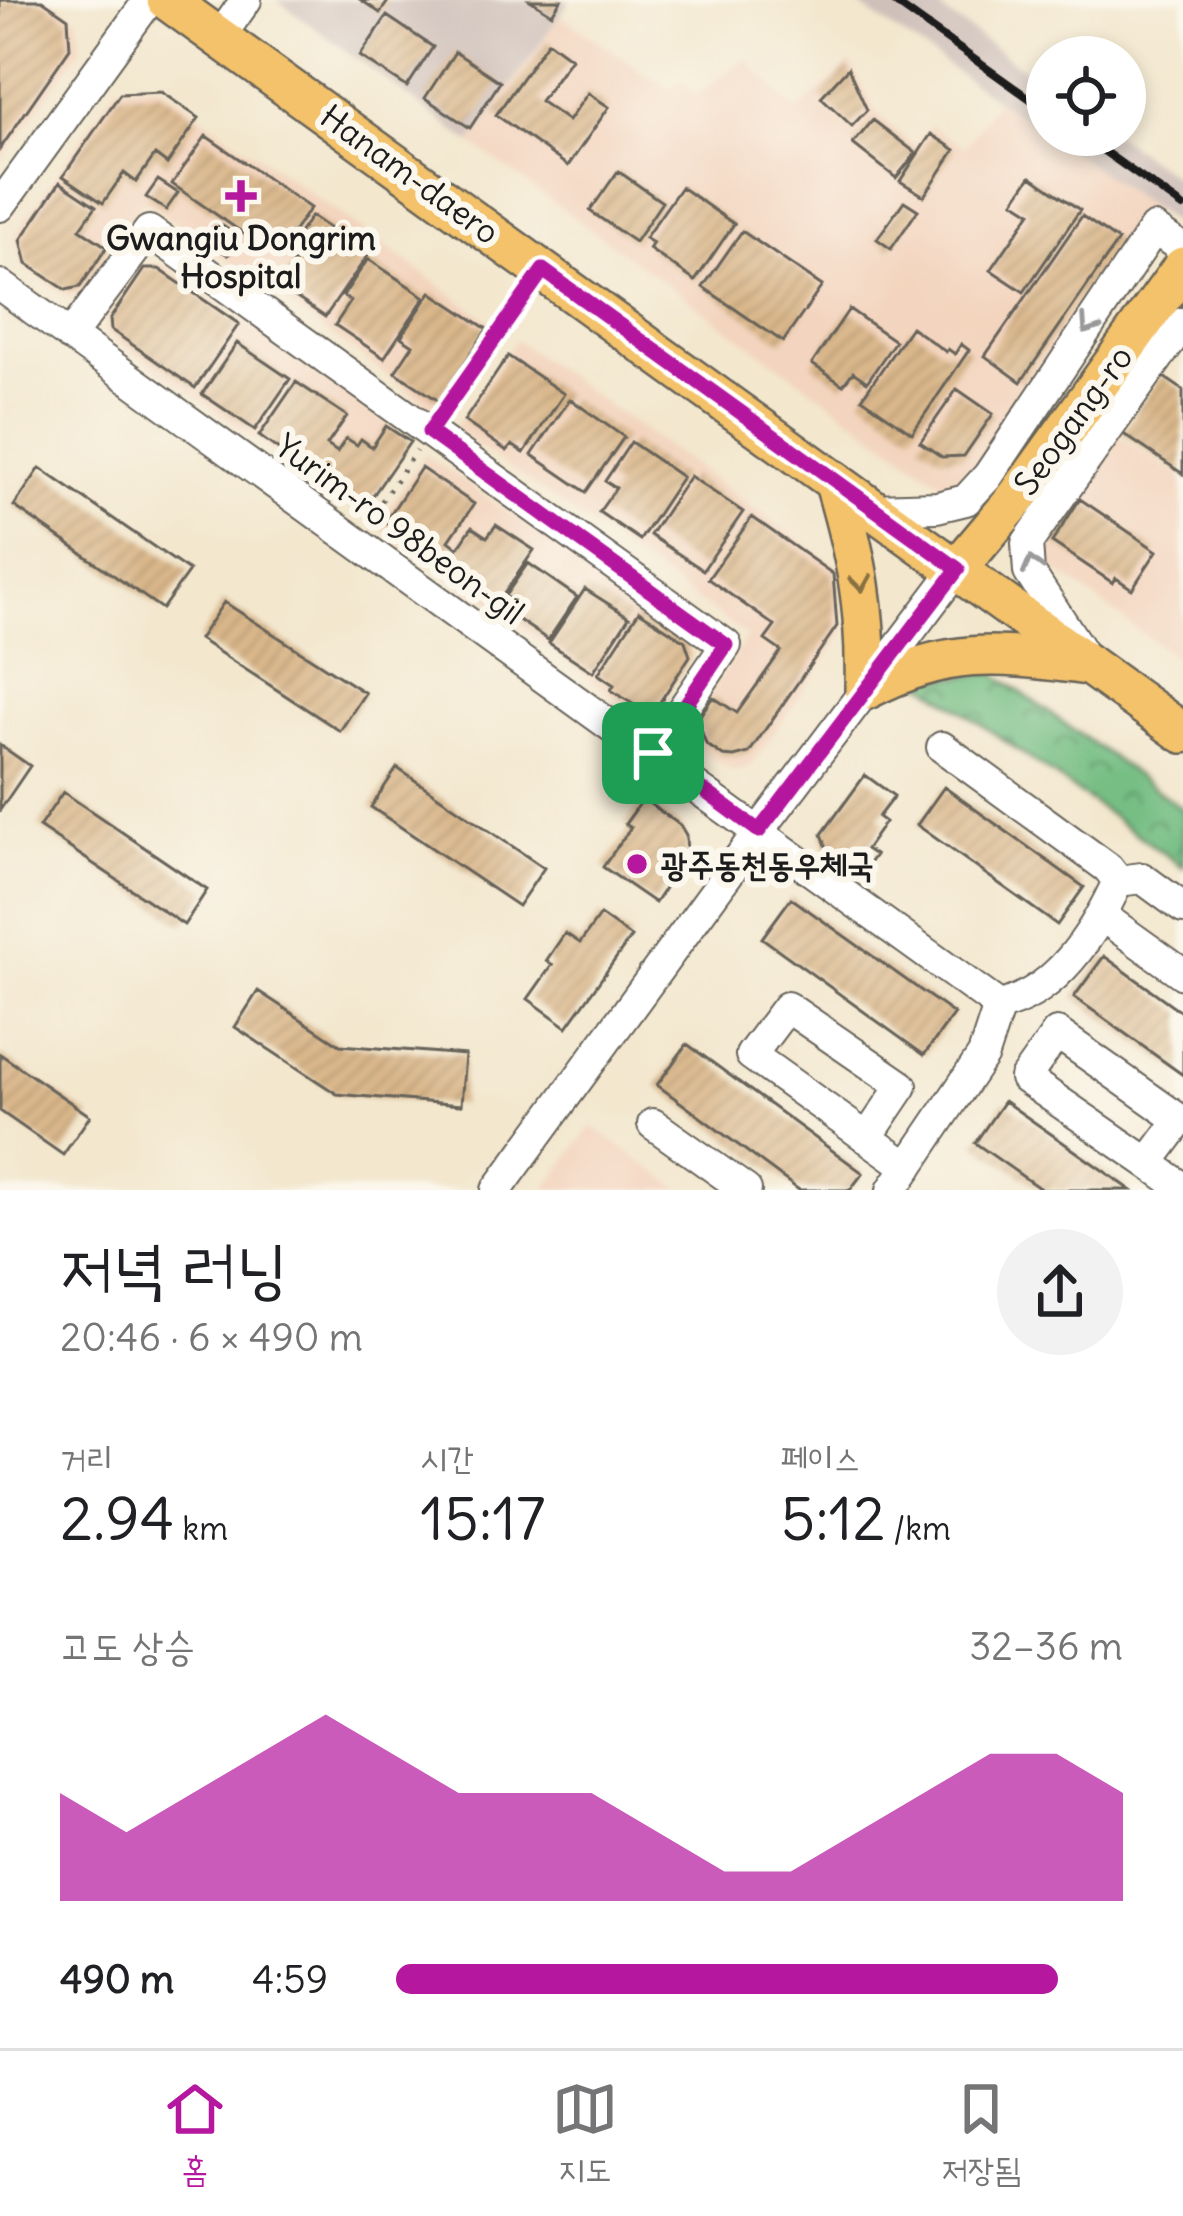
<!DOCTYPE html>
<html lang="ko">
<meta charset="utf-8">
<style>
:root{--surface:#fff;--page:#f2f2f2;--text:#202124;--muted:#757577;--line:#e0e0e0;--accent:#b5179e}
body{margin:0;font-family:Delius,"Poor Story",sans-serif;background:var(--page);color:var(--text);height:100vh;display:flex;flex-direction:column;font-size:45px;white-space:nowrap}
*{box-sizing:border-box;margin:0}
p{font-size:39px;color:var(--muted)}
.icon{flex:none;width:66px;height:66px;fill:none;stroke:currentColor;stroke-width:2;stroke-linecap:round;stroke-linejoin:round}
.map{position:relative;height:1190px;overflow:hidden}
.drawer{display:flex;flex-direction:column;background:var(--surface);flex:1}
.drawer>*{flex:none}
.buttons{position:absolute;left:1026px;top:36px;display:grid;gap:24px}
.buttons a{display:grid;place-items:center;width:120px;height:120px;border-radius:50%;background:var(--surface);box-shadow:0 6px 18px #0003;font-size:60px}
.pin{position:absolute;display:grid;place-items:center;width:102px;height:102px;color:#fff;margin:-51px;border-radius:24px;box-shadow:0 6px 18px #0006}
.round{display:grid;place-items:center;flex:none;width:126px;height:126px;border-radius:63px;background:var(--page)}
.overview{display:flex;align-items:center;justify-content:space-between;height:204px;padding:0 60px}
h1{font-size:66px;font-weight:600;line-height:90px}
.figures{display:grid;grid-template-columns:repeat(3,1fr);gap:18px;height:204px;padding:12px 60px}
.figures div{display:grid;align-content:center}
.figures b{font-size:60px;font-weight:600}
.figures small{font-size:33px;font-weight:400}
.figures p{font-size:33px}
.chart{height:336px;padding:24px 60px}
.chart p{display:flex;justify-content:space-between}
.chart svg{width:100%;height:216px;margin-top:12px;fill:var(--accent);opacity:.7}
ul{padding:0 60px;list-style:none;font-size:39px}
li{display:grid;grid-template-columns:192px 144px 1fr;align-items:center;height:90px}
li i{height:30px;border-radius:15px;background:var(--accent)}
.tab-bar{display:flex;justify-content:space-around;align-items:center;height:168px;border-top:3px solid var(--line);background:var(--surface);font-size:33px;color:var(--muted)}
.tab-bar a{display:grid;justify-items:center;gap:6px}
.tab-bar .current{color:var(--accent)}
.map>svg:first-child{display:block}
</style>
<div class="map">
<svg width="1183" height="1190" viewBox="0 0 1183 1190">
<defs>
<pattern id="forest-crowns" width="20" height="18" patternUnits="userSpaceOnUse" patternTransform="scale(3)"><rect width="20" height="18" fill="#76be84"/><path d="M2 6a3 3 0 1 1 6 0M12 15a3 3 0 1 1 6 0" fill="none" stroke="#609a6b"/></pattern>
<pattern id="building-hatch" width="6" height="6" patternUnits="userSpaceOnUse" patternTransform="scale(3)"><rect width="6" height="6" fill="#dab78b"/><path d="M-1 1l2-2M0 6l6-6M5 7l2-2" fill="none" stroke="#ba9d77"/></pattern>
</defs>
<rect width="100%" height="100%" fill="#fbf7ec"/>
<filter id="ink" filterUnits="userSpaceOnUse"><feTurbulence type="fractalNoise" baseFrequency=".00833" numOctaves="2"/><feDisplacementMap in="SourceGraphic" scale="24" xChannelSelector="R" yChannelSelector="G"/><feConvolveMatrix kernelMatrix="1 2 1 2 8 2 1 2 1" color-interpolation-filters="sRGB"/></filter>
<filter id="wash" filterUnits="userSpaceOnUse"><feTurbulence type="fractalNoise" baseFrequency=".004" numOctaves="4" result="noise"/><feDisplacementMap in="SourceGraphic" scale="48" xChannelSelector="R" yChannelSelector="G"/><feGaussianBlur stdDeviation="2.7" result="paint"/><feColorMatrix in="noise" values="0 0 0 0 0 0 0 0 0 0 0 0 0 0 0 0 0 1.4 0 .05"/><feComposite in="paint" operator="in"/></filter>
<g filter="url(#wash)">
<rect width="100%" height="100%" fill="#f3e7ce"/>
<path fill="#f3d4be" d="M0,0H53L78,18L81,48L0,162Z
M560,15L668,89L681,81L697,95L746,58L796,112L851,63L877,112L915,147L930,125L965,147L997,99L1153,209L971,475L944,484L471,143Z
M158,85L494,324L436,410L144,201L81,292L70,297L22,265L16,234L116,87Z
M163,264L411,441L363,515L106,334L105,321L143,265Z
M515,340L837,567L843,633L750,767L732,771L693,744L689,725L747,636L454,429Z
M1115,433L1183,478V663L1040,559V542Z
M425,454L686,636L692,657L656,710L639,714L377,525Z
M592,1126L682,1190H545Z"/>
<path fill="#cfc0ba" d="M277,0H570L471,143Z
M851,0H927L1047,86V134Z
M1048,135H1116L1183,183V230Z"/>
<path fill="url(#forest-crowns)" stroke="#496d50" stroke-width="3" d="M994,673L1183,809V867L919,680Z"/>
<g id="blocks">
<path fill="url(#building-hatch)" d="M0,0H42L68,18L70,48L0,149Z
M361,0H389L380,13Z
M530,0H561L552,14Z
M387,16L433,47L407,87L360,56Z
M548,41L571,58L540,101L568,121L588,93L609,107L568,166L496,115Z
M455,52L500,82L470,128L425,98Z
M848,68L867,110L852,126L821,97Z
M161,92L199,118L167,164L155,155L136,182L124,173L103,203L63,176L120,94Z
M873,120L916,153L896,178L853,144Z
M931,134L955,150L924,196L900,181Z
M206,136L310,208L276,256L172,184Z
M618,171L662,202L635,242L590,211Z
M1031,176L1080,210L1024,292L991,270L1031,212L1014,201Z
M158,180L178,193L166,210L146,197Z
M60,182L96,206L80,229L107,247L80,287L66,290L27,264L21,240Z
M681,187L734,224L695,281L649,249L653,243L645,238Z
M904,201L918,210L891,249L877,239Z
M311,216L368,255L325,317L279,286L294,263L283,256Z
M1082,216L1118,241L1021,382L985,356Z
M220,224L240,238L228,255L208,242Z
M742,231L822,286L783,342L703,287Z
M368,259L425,297L384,358L335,325L351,301L343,296Z
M144,269H159L239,324L195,388L111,330L110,319Z
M431,292L487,329L439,401L395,372L413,345L401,337Z
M849,309L895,341L867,382L853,372L843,385L812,364Z
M911,327L946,352L948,349L955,354L961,344L969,350L912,433L862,398Z
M237,343L290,379L255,430L202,394Z
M508,356L564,394L524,453L512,445L507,451L464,421Z
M1161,375L1183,390V474L1122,433Z
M296,382L347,416L327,445L337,452L346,438L357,445L361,439L372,447L386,426L410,442L363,510L259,436Z
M957,389L993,414L964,456L942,457L920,442Z
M570,399L624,437L586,492L532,455Z
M631,442L682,477L640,540L599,512L616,488L605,481Z
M40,468L189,571L162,609L14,506Z
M421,468L474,504L449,541L458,548L472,527L487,537L496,525L534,550L499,601L385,522Z
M690,476L743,512L703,570L650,535Z
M1080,499L1157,551L1132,589L1116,578L1113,583L1052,542Z
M752,517L833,574L837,626L749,753L734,757L723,756L706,744L699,724L701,714L713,697L737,713L781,651L765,640L775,626L708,579Z
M528,563L577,597L548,640L513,616L520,606L505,596Z
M585,589L629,617L593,672L549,643Z
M224,602L365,693L340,731L199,639Z
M639,611L685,641L690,656L656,708L642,710L611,690L614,685L598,674Z
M0,745L30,766L0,810Z
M397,768L544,868L518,906L371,807Z
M865,775L894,796L878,817L885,822L866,849L875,855L860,876L829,854L822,834Z
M944,787L1084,887L1057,925L917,825Z
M63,792L207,890L184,925L39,827Z
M643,799L680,825L686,835L687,855L655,903L603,867L631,827L625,824Z
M791,898L954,1014L924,1055L762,938Z
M600,915L631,937L567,1027L528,999L552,965L546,961L565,933L580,943Z
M1104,956L1183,1013V1075L1074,997Z
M258,991L340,1045L465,1055L461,1105L337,1094L235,1027Z
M687,1044L863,1173L850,1190H799L657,1085Z
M0,1054L90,1116L63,1155L0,1111Z
M1004,1101L1131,1190H1042L975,1143Z"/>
</g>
</g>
<g filter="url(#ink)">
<use href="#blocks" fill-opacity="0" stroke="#67635a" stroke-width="3"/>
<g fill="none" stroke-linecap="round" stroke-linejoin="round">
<defs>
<path id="minor" d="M220,37L246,0
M0,206L149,0
M0,285L999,1006L983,1055L892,1190
M70,336L149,231L726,645L653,753
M875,509L937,507L966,500L988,476L1154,229L1183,249
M1080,650L1029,572L1027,543L1183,323
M942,747L1108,868L1118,881
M1118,881L1142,878L1183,908
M1102,916L1183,974
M999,1006C1058,992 1095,932 1118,881
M1057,1033L1180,1120L1148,1163L1025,1078Z
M653,1124L746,1190
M867,1138L902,1086L787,1007L751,1055L908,1167
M1148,1163L1183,1188
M497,1190L759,831L957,569"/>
<path id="major" d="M167,0L1183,733
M834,480C857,558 867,608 865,690C950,646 996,653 1088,665
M957,569L1015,500L1183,267"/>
</defs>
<use href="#minor" stroke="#67635a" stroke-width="34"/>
<use href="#major" stroke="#67635a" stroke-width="44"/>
<path stroke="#67635a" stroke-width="4.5" stroke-dasharray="3 9" stroke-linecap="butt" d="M443,412L526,294
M368,521L416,451"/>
<use href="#minor" stroke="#fff" stroke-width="30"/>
<use href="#major" stroke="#f3c26a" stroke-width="39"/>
<path stroke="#1c1c1c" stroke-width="8" d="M891,0L1047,111
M1081,135L1183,207"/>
</g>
<defs><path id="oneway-chevron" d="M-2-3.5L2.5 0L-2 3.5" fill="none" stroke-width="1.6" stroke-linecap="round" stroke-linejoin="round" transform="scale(3)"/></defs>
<g stroke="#999">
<use href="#oneway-chevron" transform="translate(1089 326) rotate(124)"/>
<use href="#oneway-chevron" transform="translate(1032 565) rotate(-105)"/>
</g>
<use stroke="#886f43" href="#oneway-chevron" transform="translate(861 583) rotate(82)"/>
</g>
<g fill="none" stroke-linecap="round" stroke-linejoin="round" filter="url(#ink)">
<defs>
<path id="route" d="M543,270L958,569L759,831L653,753L726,645L429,432Z"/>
</defs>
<use href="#route" stroke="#fff" stroke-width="24"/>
<use href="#route" stroke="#b5179e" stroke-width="15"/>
</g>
<g fill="#b5179e" stroke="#fbf7ec" stroke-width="4.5">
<path d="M235 178h12v12h12v12h-12v12h-12v-12h-12v-12h12z"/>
<circle cx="637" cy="864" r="12"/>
</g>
<g text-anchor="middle" stroke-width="12" stroke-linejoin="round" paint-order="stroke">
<g font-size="33" fill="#1c1c1c" stroke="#fbf7ec">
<text transform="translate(410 174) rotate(36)" y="12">Hanam-daero</text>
<text transform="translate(1073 420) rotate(-54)" y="12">Seogang-ro</text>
<text transform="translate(400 529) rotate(36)" y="12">Yurim-ro 98beon-gil</text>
</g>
<g font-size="33" font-weight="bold" fill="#1c1c1c" stroke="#fbf7ec">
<text x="241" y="250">Gwangiu Dongrim<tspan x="241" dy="38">Hospital</tspan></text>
<text x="661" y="876" text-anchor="start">광주동천동우체국</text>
</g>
</g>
</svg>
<div class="buttons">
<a><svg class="icon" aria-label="locate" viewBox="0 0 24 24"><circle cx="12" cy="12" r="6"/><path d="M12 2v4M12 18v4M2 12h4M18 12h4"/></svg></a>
</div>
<div class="pin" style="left:653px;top:753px;background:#1e9e55"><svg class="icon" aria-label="arrive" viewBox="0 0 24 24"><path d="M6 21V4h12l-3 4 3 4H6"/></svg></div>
</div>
<section class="drawer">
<div class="overview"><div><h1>저녁 러닝</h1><p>20:46 · 6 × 490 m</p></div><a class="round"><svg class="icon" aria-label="share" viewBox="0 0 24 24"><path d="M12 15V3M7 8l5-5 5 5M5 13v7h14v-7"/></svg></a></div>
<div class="figures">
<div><p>거리</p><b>2.94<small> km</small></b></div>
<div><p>시간</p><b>15:17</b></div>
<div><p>페이스</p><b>5:12<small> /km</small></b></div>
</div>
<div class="chart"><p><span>고도 상승</span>32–36 m</p>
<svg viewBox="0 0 160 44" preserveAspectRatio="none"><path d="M0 44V22L10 30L20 22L30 14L40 6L50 14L60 22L70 22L80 22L90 30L100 38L110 38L120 30L130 22L140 14L150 14L160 22V44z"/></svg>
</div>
<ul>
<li><b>490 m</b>4:59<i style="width:91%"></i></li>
</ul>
</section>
<nav class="tab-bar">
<a class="current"><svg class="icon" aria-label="home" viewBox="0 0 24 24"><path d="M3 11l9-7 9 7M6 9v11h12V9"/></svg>홈</a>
<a><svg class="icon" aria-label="map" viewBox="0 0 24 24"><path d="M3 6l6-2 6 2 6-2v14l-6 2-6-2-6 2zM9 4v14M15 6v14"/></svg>지도</a>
<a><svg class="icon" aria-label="saved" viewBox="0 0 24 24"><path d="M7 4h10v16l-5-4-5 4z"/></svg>저장됨</a>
</nav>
